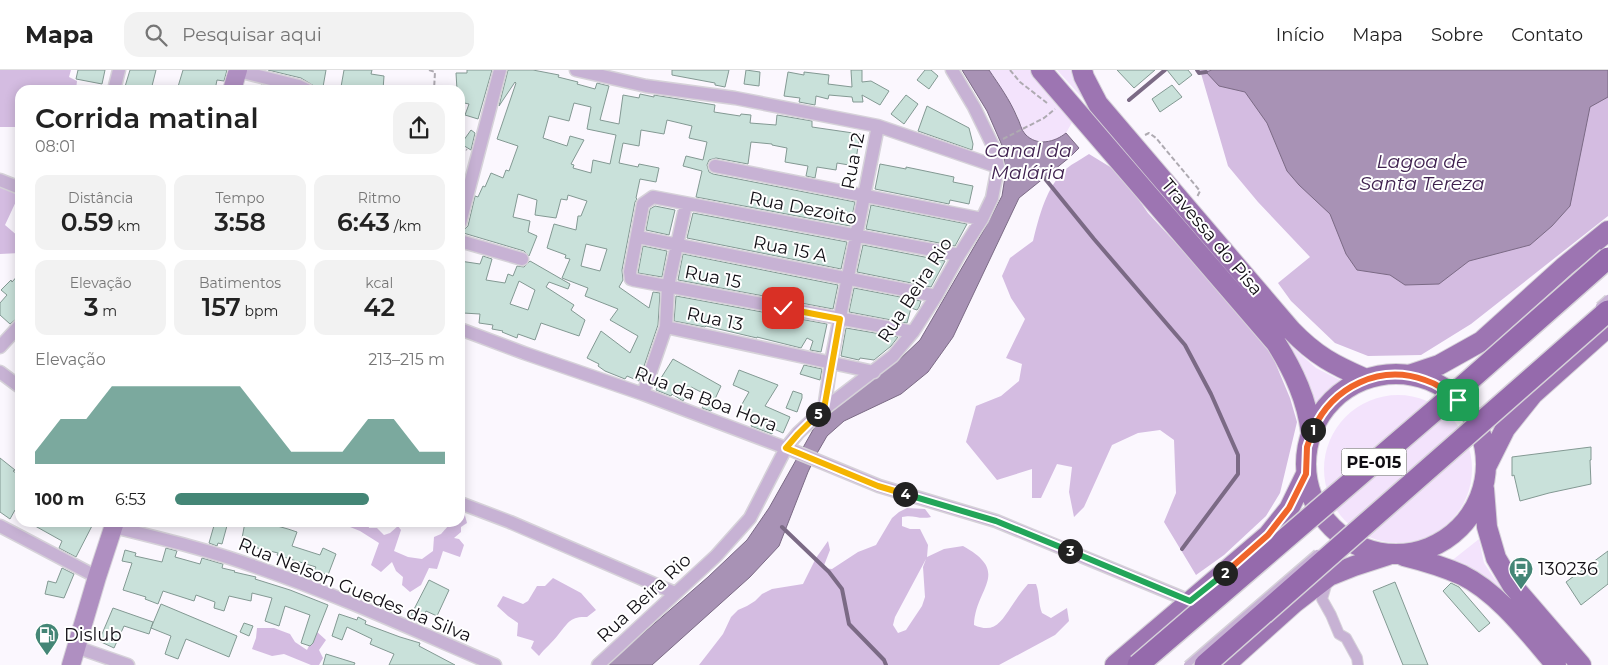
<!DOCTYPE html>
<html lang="pt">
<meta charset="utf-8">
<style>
:root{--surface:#fff;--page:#f2f2f2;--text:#222;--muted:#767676;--line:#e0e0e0;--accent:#448676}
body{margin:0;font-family:Montserrat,sans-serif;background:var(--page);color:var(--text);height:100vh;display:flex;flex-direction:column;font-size:19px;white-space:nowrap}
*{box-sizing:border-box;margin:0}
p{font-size:16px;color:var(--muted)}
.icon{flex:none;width:28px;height:28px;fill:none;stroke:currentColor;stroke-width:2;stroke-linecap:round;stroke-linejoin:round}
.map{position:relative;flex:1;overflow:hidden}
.side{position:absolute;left:15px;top:15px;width:450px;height:442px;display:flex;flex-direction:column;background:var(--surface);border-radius:15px;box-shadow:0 2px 12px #0003}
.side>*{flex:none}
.pin{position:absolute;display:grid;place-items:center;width:42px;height:42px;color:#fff;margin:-21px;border-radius:10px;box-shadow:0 2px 8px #0006}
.km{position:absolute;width:25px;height:25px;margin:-12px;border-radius:50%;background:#222;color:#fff;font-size:14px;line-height:25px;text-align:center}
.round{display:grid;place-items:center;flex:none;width:52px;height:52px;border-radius:15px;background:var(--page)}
.overview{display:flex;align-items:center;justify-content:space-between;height:85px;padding:0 20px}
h1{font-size:28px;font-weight:600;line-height:38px}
.figures{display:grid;grid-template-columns:repeat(3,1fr);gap:8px;height:85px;padding:5px 20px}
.figures div{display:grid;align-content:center;border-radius:12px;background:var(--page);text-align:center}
.figures b{font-size:25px;font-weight:600}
.figures small{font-size:14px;font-weight:400}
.figures p{font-size:14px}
.chart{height:140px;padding:10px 20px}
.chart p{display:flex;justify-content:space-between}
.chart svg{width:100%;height:90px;margin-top:5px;fill:var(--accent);opacity:.7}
ul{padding:0 20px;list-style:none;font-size:16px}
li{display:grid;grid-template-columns:80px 60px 1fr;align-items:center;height:38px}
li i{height:12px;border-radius:6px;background:var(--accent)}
header{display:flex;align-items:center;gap:30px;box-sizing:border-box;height:70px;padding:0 25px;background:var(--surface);border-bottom:1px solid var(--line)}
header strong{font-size:24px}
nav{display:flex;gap:28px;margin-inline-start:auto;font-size:18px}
.search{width:350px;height:45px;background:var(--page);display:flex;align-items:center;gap:12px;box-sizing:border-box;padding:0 18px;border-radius:15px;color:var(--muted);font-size:19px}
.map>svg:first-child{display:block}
</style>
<header>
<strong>Mapa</strong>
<div class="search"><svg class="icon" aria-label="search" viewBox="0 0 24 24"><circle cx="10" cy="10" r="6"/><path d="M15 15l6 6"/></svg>Pesquisar aqui</div>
<nav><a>Início</a><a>Mapa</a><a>Sobre</a><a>Contato</a></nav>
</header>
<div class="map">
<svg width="1608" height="595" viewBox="0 0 1608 595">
<rect width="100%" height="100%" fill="#fbf7fe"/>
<path fill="#f3e3fc" d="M989,0H1030L1074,49L1066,63L1059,69L1045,73L1032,69L1024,64L1017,45Z
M1057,0H1075L1096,43Z
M1289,274L1316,298L1344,312L1325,325L1312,339L1309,317Z
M1324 399a74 74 0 1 1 148 0a74 74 0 1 1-148 0Z
M1479,469L1484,493L1494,508L1571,595H1561L1450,492Z"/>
<path fill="#d4bce1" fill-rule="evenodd" d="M0,0H71L69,7L77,11L76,20H20V57H0Z
M1200,0H1608V146L1471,254L1421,285L1368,286L1335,273L1291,231L1278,213L1310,187L1258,132L1228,96Z
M1089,84L1120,103L1148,143L1197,196L1272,285L1290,328L1297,352L1280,423L1266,446L1224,485L1196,505L1164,452L1176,423L1174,370L1160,360L1138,363L1112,375L1084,437L1074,447L1069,422L1072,397L1057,394L1041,428H1032V399L997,410L966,372L976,336L1001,326L1019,311L1022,294L1006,288L1025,249L1011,228L1002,206L1010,188L1033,171C1039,147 1046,117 1066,99C1073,93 1082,89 1089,84Z
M0,117L19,125L5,155L19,167L20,183L0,184Z
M460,438H463L467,453L461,457V462L454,468L459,469L464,475L460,487L443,481L437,499L429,498L421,515L410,522L402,515L403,507L396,501L392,492L381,502L371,495L379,473L360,461L340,453H368L369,458H377L384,465L390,463L398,456L401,460L394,481L408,487L422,489L433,481L434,467L441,464L449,455L448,453L460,452Z
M907,438L925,439L931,447C918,450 914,444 902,447V456L910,459H920L928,475L927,487L944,479L963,476C1012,503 975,518 974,555C994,564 1001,552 1011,537C1016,529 1022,521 1028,514H1036C1040,524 1038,533 1042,543L1051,548L1067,538L1069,551L1055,565L999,595H699L723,564L731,547L738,540L747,536L755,531L762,524L772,519L803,514L816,488L828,471L830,480L823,498L832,499L858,482L876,475L892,448L899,442ZM926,489L923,497L925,527L922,536L906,560L898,563L893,555L895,547Z
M553,508L581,523L596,540L587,547C570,546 568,553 558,565C553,572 545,578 539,586L531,578L534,571L517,566L518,553L508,546L497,536L503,526L523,534L528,531L537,516H545Z
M257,558H274L290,564L295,572L307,580L316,561L326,570L319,580L323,588L319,595H311L284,584L272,586L252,579L256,568Z"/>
<path fill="#a892b5" stroke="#7b6a85" d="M962,0H989C999,15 1010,30 1017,47C1020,52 1021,60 1025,64C1037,77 1055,72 1066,63L1079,78L1070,87L1019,128L953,267L928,302L901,324L844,351L827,366L816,385L808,402L779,476L750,507L652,595H609L625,579L708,507L747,470L769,438L818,351L899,290L920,270L985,158L1002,126L1005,107L1004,80L987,41Z
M1212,0H1608V27L1590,37L1570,136L1552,156L1530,175L1469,191L1439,214L1405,215L1390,205L1357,200L1346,184L1330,144L1299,115L1287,101L1267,53L1245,22L1219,16L1206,2Z"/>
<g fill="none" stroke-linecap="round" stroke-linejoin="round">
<path stroke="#7b6a85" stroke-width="4" d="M1197,0L1199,3L1206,2
M1129,30L1165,0
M1042,105L1094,169L1185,275L1211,324L1238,385V404L1182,479
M782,457L829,502L842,519L849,554L884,590L886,595"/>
</g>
<path fill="#c9e1da" stroke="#839993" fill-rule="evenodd" d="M78,0H105L102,14L76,9Z
M130,0H156L151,20L142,17L141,20H124Z
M183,0H227L224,11L217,10L215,20H177Z
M268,0H326L323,17L314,16L301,8Z
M344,0H372L371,4L384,6L383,20H353V19L341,17Z
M467,0H492L478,49L465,45L469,34L460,32V20H457L456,3H467Z
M508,0H533L559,5L558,7L578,12L577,14L595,19L597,13L609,16L600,50L619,54L623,25L639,28L640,24L654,27V25L715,35L714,42L740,46L741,44L751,45L750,53L776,55L777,45L812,51V57L860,64L855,96L837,93L836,100L817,97L815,108L806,106L808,96L785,92L787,78L772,75V74L751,72L748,94L716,88L709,90L707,95L709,102L713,104L855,132L850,156L696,127L702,101L683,96L686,86L703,90L707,72L689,68L692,56L667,50L664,64L641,60L639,76L623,73L619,93L638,97L639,94L659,98L656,112L640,109L636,128L637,129L635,132L622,200L623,210L619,217L649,238L653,222L660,223L658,255L639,311L627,306L625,309L605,301L598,296L599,294L587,288L601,261L630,283L638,266L610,250L618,239L585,226L588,218L562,208L570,189L565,188L566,185L547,178L554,154L576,160L578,146H581L587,131L568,125L567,130L561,129L556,148L535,145L537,130L518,124L513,147L530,151L528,162L537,166L529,186L524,181L460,162L465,159L468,156L475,126L478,127L483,116L485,117L491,103L503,108L506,100L509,101L518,76L497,69L516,13L515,12L499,36ZM574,33L591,37L587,59L616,65L610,94L593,90L591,103L573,98L574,95L571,94L584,70L570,66L567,76L543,68L549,46L569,51ZM586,174L607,179L600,201L581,196Z
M672,0H729L725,17L715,15V13L672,5Z
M746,0L760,2L759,16L744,14Z
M851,0H862V12L871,11L889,21L880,35L862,25L863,32H853L852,27L829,25L828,29L816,26L815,35L799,32L800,28L784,26L788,2L804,5V2L829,5L828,14L852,17Z
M925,0H931L938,6L929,19L917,10Z
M1117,0H1155L1134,18Z
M1167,0H1188L1192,5L1179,15Z
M261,15L281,20H260Z
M1172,15L1182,27L1160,42L1152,29Z
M906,25L918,34L904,54L891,44Z
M927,36L969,58L973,74L972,80L918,61Z
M471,60L475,63L471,80L461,74Z
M880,94L906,99V97L954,107L953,112L973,116L969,134L950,130L949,134L875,119Z
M871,135L967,154L955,176L866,159Z
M655,136L675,140L669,165L646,160L650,139Z
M693,143L847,172L841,199L687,168Z
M863,175L945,191L931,217L857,202Z
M643,176L667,181L662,207L638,203Z
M683,184L838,215L833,239L678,210Z
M483,186L492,189L486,210L505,213L508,204L513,206L517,196L524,197L530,191L570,214L568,219L549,212L546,217L574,235L571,240L585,250L579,266L541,253L535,270L518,264L517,268L502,262L503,261L492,259L493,255L479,253L480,244L463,243L464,229H461L462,215H460V191L480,194ZM519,211L535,220L528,240L510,234Z
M20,203V246L10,254L0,245V233L7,225L1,220L11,210L12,212Z
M854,218L921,231L919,237L917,240L911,238L907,253L849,242Z
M676,226L827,254L821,282L810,280L813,271L807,268L801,278L757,267V268L706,256L705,257L674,251Z
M846,258L898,267L891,276L874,290L860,288L859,290L841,286Z
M673,289L721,316L715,329L691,317L683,331L672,324L671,326L656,320L661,308Z
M804,295L822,299L820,310L800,304Z
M739,300L778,315L765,336L790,347L783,363L774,359L772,364L751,356L754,350L738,341L749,322L733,315Z
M793,321L802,324V328L797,342L786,338Z
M708,328L716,332L711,341L702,338Z
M1591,377V390H1590L1591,414L1549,423L1520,431L1514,405L1512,406V387Z
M0,388L15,400L13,401L20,406V443L15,440L10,449L0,442Z
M28,452H94L76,487L59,478L62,471Z
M215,452H228L222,474L218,473L217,476L209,473Z
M245,452H263L288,459L297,462L292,476L320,485L323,478L336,484L328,505L314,500L316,497L277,485L278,483L241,474Z
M166,478L177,481L175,487L200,494L202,488L219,493L223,494L222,498L235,501L234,502L256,507L255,509L290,520L328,535L313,573L310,576L301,573L310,545L285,536L279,556L265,551L272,528L252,523L251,531L229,526L224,541L214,538L215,532L196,525L194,531L163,521L158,534L145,529L146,527L123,520L132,493L122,491L125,480L136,483L135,486L162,492Z
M1608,481V514L1581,535L1566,512Z
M62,498L74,504L64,528L45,524L48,511L56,513Z
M429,510L449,520L437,546L426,541L421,552L410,547Z
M1395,512L1428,595H1403L1373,521Z
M1451,513L1459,517L1490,553L1479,562L1443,521Z
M161,534L237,566L229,587L186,569L178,589L165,584L171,566L151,558Z
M113,538L153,552L149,564L124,556L114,578L99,571Z
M339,544L357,550L358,547L366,551L365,554L400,567L420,573L419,576L455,595H389L394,584L370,574L372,569L347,557L342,570L332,566Z
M244,553L253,556L249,566L240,562Z
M326,584L355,593L354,595H323Z"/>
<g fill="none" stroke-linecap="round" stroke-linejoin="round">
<defs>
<path id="pedestrian" d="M1327,512L1322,529L1331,545L1339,564L1346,568L1357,588L1358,595"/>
<path id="minor" d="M576,0L646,16L735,28L878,56L998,97
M238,1L299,16L307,20
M114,20L119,0
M715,96L982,149
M0,110L20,118
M460,153L500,0
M638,167L936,226
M460,171L522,189
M666,257L874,302
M460,259L524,283L643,324L794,381L879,416L996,451L1190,531
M913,262L634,210L631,209L630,202L643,134L653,127L959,185
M0,277L20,255
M0,302L20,317
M643,324L666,257L668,216L686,134
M824,339L831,292L878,56
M460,433L510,452L675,523
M0,456L97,507
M114,457C162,469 210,480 256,497C338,525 416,561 495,595
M76,577L128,595
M598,595L716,486L750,448L786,378L798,363L824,339L893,286L913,262L936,226L959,185L982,149L992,128L998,97L993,76L974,37L952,0"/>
<path id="secondary" d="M232,20L238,0
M71,595L97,507L115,452"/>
<path id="primary" d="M1041,0L1276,273C1294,302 1307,330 1311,363
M1082,0L1084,7L1098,34L1291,260C1316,286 1334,295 1366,309
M1306 394a90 90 0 1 1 180 0a90 90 0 1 1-180 0Z
M1409,305L1439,295L1482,271L1565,196L1608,161
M1486,397L1505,359L1533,324L1608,257
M1484,419L1487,457L1496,488L1512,515L1581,595
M1404,486C1424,491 1444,497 1462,505C1499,523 1530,565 1556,595
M1115,595L1268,465L1289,439L1306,404
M1225,595L1294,533L1329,506L1354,496L1388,485"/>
</defs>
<use href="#pedestrian" stroke="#d6d2d9" stroke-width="12"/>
<use href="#minor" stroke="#d6d2d9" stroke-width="15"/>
<use href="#secondary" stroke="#d6d2d9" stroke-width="20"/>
<use href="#primary" stroke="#d6d2d9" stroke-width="22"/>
<path stroke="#aeaab1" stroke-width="2" stroke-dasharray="5 2.5" stroke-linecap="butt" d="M429,0L435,2L434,20
M1010,0L1020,12L1047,33
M1145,65L1149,63L1156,68L1195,115L1200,121L1197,127
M1003,69L1044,48L1055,39
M460,75L467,80
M1376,298L1397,297"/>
<use href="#pedestrian" stroke="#c7b2d4" stroke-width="10"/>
<use href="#minor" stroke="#c7b2d4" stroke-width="12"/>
<use href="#secondary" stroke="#af8fc1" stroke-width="18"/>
<use href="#primary" stroke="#9d75b2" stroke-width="20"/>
<defs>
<path id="service-bridge" d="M1599,236L1608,228
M1187,595L1317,483"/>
<path id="trunk-bridge" d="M1138,595L1447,330L1608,188
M1205,595L1608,241"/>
</defs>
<use href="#service-bridge" stroke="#d6d2d9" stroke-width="9" stroke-linecap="butt"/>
<use href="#trunk-bridge" stroke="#d6d2d9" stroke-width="24" stroke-linecap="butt"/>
<use href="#service-bridge" stroke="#c7b2d4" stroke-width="6"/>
<use href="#trunk-bridge" stroke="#956aac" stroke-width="21"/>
</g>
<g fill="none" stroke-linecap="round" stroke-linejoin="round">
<defs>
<path id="split-1" d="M1313,360C1333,316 1380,294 1425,310C1438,314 1448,322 1458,330"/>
<path id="split-2" d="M1225,503L1268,465L1289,438L1306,404L1307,377L1313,360"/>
<path id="split-3" d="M1070,481L1190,531L1225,503"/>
<path id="split-4" d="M905,424L996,451L1070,481"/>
<path id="split-5" d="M818,344L798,364L786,378L878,416L905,424"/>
<path id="split-6" d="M783,238L840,249L824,339L818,344"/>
</defs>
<use href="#split-1" stroke="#fff" stroke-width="10"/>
<use href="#split-2" stroke="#fff" stroke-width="10"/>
<use href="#split-3" stroke="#fff" stroke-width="10"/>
<use href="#split-4" stroke="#fff" stroke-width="10"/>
<use href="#split-5" stroke="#fff" stroke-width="10"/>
<use href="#split-6" stroke="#fff" stroke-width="10"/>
<use href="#split-1" stroke="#f0652b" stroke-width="6"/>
<use href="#split-2" stroke="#f0652b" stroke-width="6"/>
<use href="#split-3" stroke="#22a559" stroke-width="6"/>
<use href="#split-4" stroke="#22a559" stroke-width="6"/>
<use href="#split-5" stroke="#f5b400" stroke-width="6"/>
<use href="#split-6" stroke="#f5b400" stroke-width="6"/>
</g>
<defs>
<symbol id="bus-pin" viewBox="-11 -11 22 30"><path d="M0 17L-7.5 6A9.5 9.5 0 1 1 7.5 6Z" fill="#448676" stroke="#fff"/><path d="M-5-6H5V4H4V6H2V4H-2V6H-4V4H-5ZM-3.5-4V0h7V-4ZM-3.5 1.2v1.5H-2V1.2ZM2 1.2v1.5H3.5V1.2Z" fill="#fff"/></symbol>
<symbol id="fuel-pin" viewBox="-11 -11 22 30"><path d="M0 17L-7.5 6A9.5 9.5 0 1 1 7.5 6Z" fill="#448676" stroke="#fff"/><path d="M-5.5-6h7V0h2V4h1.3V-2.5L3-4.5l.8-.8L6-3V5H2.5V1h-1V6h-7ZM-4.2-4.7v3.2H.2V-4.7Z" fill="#fff"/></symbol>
</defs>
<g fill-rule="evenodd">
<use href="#bus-pin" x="1507" y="485" width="28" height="38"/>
<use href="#fuel-pin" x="33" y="551" width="28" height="38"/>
</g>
<g text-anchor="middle" stroke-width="4" stroke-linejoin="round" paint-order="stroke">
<rect fill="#fff" stroke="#58565a" stroke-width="1" x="1341.5" y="378.5" width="65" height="27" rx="4"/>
<g font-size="16" font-weight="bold" fill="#110e14">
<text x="1374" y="398">PE-015</text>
</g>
<g font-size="18" fill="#110e14" stroke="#fff">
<text transform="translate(853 91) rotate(-79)" y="6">Rua 12</text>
<text transform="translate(803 138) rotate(11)" y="6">Rua Dezoito</text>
<text transform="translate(1212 167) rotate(50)" y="6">Travessa do Pisa</text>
<text transform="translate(790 179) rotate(11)" y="6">Rua 15 A</text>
<text transform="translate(713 207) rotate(11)" y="6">Rua 15</text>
<text transform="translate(915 220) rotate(-57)" y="6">Rua Beira Rio</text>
<text transform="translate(715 249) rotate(12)" y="6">Rua 13</text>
<text transform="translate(706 329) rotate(21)" y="6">Rua da Boa Hora</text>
<text transform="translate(355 520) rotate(22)" y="6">Rua Nelson Guedes da Silva</text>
<text transform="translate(644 528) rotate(-43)" y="6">Rua Beira Rio</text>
</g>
<g font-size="18" fill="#110e14" stroke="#fff" text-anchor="start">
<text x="1538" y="505">130236</text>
<text x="64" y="571">Dislub</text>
</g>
<g font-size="19" font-style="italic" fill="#3f214f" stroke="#fff">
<text x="1028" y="87">Canal da<tspan x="1028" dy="22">Malária</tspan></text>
<text x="1422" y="98">Lagoa de<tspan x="1422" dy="22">Santa Tereza</tspan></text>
</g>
</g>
</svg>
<div class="pin" style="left:1458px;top:330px;background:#1e9e55"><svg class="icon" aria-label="arrive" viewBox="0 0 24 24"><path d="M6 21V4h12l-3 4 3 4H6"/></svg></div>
<div class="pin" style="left:783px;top:238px;background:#d93025"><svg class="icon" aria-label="check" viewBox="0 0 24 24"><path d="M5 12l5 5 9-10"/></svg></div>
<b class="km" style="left:1313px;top:360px">1</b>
<b class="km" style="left:1225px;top:503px">2</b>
<b class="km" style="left:1070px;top:481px">3</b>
<b class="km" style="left:905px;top:424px">4</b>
<b class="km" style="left:818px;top:344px">5</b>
<section class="side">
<div class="overview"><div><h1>Corrida matinal</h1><p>08:01</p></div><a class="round"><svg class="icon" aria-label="share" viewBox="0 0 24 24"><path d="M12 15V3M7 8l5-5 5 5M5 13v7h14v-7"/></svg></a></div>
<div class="figures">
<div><p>Distância</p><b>0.59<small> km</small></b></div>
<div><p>Tempo</p><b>3:58</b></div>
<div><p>Ritmo</p><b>6:43<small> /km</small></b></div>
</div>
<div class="figures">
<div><p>Elevação</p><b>3<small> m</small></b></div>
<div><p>Batimentos</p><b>157<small> bpm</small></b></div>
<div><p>kcal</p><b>42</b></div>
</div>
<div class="chart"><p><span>Elevação</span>213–215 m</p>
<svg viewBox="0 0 160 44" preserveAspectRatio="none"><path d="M0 44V38L10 22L20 22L30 6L40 6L50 6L60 6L70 6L80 6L90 22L100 38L110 38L120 38L130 22L140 22L150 38L160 38V44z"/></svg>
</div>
<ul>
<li><b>100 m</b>6:53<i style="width:72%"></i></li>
</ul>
</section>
</div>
